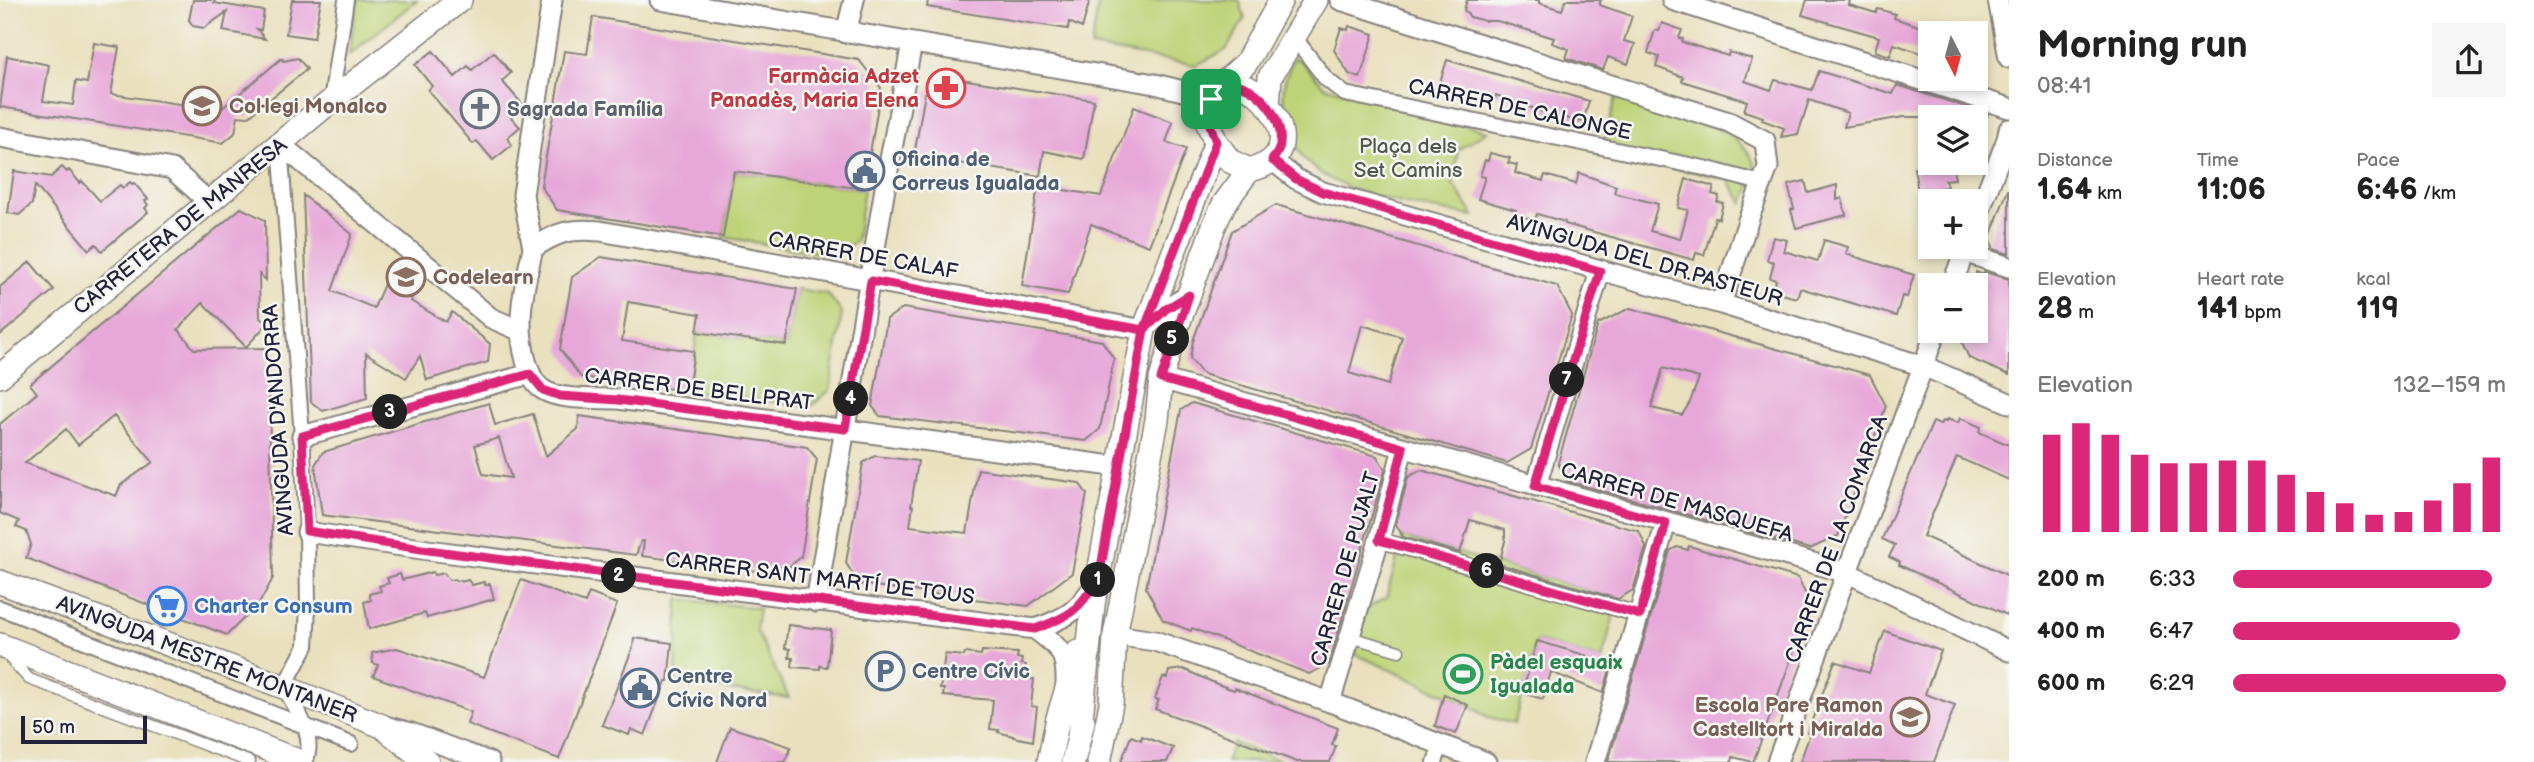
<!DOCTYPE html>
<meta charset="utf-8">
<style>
:root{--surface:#fff;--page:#f6f6f6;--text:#222;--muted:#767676;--accent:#db2777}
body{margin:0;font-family:"Balsamiq Sans",sans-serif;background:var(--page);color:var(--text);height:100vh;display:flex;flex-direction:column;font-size:26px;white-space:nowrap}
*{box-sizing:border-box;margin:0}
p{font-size:23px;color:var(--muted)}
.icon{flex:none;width:38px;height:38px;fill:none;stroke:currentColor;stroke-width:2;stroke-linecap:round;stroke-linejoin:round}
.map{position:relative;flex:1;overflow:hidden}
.side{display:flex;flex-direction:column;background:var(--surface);width:525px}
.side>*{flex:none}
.needle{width:46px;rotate:174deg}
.fabs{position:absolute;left:1918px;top:21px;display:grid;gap:14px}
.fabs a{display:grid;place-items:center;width:70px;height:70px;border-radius:0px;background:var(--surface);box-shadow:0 4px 10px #0003;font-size:35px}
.scale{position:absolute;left:21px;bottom:18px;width:126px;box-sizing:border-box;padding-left:7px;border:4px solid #22223b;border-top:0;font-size:19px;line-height:24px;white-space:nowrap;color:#22223b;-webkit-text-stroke:5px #f6f6f2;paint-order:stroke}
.pin{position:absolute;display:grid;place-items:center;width:60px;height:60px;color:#fff;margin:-30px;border-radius:14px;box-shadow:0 4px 10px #0006}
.km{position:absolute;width:35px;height:35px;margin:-18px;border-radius:50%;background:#222;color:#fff;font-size:19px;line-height:35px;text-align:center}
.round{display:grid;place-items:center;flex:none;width:74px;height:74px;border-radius:0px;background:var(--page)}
.headline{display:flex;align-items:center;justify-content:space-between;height:119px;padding:0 28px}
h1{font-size:38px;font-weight:800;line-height:52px}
.metrics{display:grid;grid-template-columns:repeat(3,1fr);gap:10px;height:119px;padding:7px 28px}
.metrics div{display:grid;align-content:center}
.metrics b{font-size:30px;font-weight:800}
.metrics small{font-size:19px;font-weight:400}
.metrics p{font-size:19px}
.chart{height:196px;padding:14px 28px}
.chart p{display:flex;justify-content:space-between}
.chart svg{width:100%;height:126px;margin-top:7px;stroke:var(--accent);stroke-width:6}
ul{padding:0 28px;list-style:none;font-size:23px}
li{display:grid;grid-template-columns:112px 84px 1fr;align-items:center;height:52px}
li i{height:18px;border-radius:9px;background:var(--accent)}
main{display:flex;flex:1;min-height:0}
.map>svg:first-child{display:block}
</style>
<main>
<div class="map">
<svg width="2009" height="762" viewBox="0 0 2009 762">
<rect width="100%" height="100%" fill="#f6f6f2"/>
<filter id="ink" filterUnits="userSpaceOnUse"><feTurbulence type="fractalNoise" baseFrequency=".0143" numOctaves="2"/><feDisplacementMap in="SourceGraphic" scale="14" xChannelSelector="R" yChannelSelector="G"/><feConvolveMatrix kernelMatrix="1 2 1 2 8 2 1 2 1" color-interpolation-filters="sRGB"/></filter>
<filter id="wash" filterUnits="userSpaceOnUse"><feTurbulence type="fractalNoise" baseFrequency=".00686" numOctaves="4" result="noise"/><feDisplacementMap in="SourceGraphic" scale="28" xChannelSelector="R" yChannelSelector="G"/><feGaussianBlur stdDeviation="1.57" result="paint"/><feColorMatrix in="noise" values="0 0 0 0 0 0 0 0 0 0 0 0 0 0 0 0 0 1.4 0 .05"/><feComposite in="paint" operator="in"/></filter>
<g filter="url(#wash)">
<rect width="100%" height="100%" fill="#e9e0bd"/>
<path fill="#bed377" stroke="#707a59" stroke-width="2" d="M357,0H417L349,55Z
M1099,0H1239L1245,18L1226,50L1196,65L1091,47Z
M1294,58L1300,60L1324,86L1487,131L1458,150L1453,184L1474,216C1429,209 1326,195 1301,154C1295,146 1293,133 1290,124C1280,97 1281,83 1294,58Z
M1616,97C1652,106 1748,123 1755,168C1756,178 1747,194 1743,203L1728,179L1602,153Z
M734,171L864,189L856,241L835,256L723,237Z
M797,289L828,294L842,313L830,390L810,407L688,391L697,332L786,345Z
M1403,537L1618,599L1602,660L1537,641L1514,724L1486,716L1468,705L1355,654L1367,608L1386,598Z
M678,599L759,608L756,630L789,698L676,683Z
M1233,743L1284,762H1226Z"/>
<g id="blocks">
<path fill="#e7a8d9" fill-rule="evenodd" d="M193,0H215L214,3L264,11L261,30L257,29L265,39L223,31L227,12L204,28L193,26L189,20Z
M292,0H321L314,38L286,34Z
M928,0H1090L1082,28L1069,22L1068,29L927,7Z
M1467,0H1539V3L1562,10L1566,0H1601L1599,5L1632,16L1624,41L1635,44L1628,64L1608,57L1603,70L1566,58L1569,49L1552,43L1554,38L1497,21H1485L1470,17L1464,10Z
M1807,0H1850L1849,5L1876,13L1878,9L1895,14L1894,18L1930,30V56L1894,44L1890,56L1875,51L1879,37L1802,15Z
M593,17L859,60L881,88L864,189L734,171L723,237L557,210L541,186L564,51L587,54Z
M1662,23L1682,30L1679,38L1683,39L1682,42L1728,56L1729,52L1752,59L1745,81L1771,90L1775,80L1812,90L1819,71L1893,94L1897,85L1988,114L1987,117H1904L1844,127L1848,113L1809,100L1798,134L1781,137L1784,128L1762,120L1763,117L1744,111L1747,101L1682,81L1683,77L1656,67L1659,57L1648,53L1655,30L1659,31Z
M1349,26L1374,34L1360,78L1349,74L1334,50L1341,28L1348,30Z
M94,43L119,47L111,94L220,110L282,58L283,61L298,58L307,69L248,117L238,116L235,133L223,143L0,107L7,56L49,65L43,101L73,105L76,81L87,83Z
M433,51L455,77L468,66L472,70L494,52L511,73L502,81L522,104L509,115L520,127L507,138L512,145L493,160L477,141L473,144L428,90L432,86L415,65Z
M1447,60L1589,101L1583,122L1549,114L1496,95L1495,99L1474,92L1473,95L1467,93L1466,97L1438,88Z
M948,77L1094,100L1084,159L1044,151L1040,176L914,156L925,93Z
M1134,107L1173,122L1166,142L1186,149L1149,246L1091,224L1068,294L1022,286L1038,186L1101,196Z
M1490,153L1510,158L1508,163L1517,165L1515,173L1543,181L1545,175L1576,184L1579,173L1616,186L1614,193L1658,204L1650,231L1680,239L1688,210L1678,208L1686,179L1714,187L1712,194L1719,196L1717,202L1723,203L1719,219L1715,218L1704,255L1696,253L1694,260L1565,224V222L1537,214L1535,220L1515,215L1516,210L1478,199L1485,177L1480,176L1485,160L1488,161Z
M1927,163H1952L1955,179L1945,180L1947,187L1918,192L1914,168L1927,166Z
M62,167L67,172L69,170L80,183L82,181L100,201L120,185L123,188L130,182L132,184L134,183L148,199L145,201L148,205L145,208L148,212L102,251L96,244L89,250L35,185L32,204L19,215L8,213L14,171L51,177Z
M1805,181L1808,193L1837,185V200L1842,198L1846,215L1796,228L1791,210L1794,209L1788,185Z
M2008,190H2009V254L1994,249L1989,239Z
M303,195L352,234L332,291L374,308L392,265L417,284L411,301L446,322L452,312L490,344L488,362L427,380L420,356L406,378L366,353L367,398L323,411L311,402Z
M1276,205L1557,286L1572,315L1531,449L1507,463L1203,374L1190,359L1193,341L1232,231ZM1362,325L1402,337L1388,385L1349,373Z
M241,208L265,220L266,280L259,274L260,318L267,324L246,347L203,303L178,329L194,349L268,348L273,578L260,602L227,635L26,558L31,544L26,531L16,527L19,521L0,513V424L37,393L30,384ZM114,416L153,462L121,485L116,496L25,463L66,429L78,445Z
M1773,237L1787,240L1784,251L1818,261L1824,240L1848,247L1846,254L1914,275L1907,297L1902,296L1896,316L1800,288L1797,298L1773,292L1776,280L1770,278L1774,262L1767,260Z
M601,257L797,289L786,345L697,332L700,314L628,302L622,341L694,351L688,391L581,377L560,349L572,277Z
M30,262L54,290L0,335V287Z
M1976,272L1984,275V272L2009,279V375L1969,358L1957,331H1976Z
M903,308L1102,341L1114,359L1100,429L1086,441L880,416L872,406L887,319Z
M1630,308L1870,375L1886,406L1838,536L1810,549L1567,481L1558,463L1598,324ZM1663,368L1699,378L1690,402L1682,415L1651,408Z
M489,403L495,425L533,414L546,456L578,429L579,416L807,447L817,459L801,557L780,574L642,556L644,541H641L636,555L322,515L315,465L323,452ZM499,438L511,478L483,474L475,445Z
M1192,403L1377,456L1385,470L1329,664L1309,674L1192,628L1191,631L1163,620L1146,588L1181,410Z
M1960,418L1981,427L1979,432L2009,445V480L1957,457L1923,536L2009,576V616L1899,565L1900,562L1889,557L1895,545L1882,539L1933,422L1940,425L1942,421L1946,422L1947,419L1958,423Z
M875,456L918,461L911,506H913L910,526L948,531L967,533L978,469L1079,483L1087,494L1072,573L1028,606L859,584L846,563L863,463Z
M1421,470L1639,531L1646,547L1633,590L1618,599L1499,564L1505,541V530L1470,520L1460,553L1403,537L1396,524L1408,477Z
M1689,546L1798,578L1811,605L1767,725L1753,762L1733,757L1732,762H1608L1670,551L1677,547L1688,550Z
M433,572L434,575L444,573L449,580L455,579L456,581L461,580V582L468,580L472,585L484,582L485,585L490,584L494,599L427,618L425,613L369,629L364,602L371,600L369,594L381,591L379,586L389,583L387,578L400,574L402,580Z
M521,580L585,603L589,593L617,604L559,759L467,724L471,712L373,676L378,665L373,663L372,653L397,648L484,677Z
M788,625L831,630L827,667L820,666V669L792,667L793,658H789L790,649L785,648Z
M1885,631L1941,651L1925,694L1955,705L1934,762H1800L1810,734L1807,733L1835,661L1869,673Z
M634,638L672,643L668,681H666L645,735L631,729L629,735L602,725L633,647Z
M1537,641L1602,660L1609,673L1603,693L1551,672L1543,699L1522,693Z
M982,651L1018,653L1017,658L1022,659L1021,664L1026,665L1025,673L1029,674L1028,679H1034L1031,706L1037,707L1033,741L1013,737V736L998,732L999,730L990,729L993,700L943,696L944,689H940L945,654L964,656L965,653L981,655Z
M1183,669L1217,684L1234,690L1235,688L1338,728L1332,745L1336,746L1330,762H1297L1155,709L1159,700L1155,699L1163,677L1167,678L1169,671Z
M1444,694L1468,705L1456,734L1435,726Z
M730,727L791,747L785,762H717Z
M1131,736L1141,740L1142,736L1173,748L1167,762H1121Z"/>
</g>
</g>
<g filter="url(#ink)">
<use href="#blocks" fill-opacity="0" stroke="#86817c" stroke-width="2"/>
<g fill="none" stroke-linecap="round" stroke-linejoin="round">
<defs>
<path id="service" d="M1350,637L1399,651
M5,653L29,679L250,762"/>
<path id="pedestrian" d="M1294,37L1326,79L1345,94L1704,168L1761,183
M331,101L346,0
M280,144L302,436L307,532L308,606L306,646L284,687C296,709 317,736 305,762
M1379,540L1640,615
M0,608L351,744
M1435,762L1441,745"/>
<path id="minor" d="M660,0L1155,84L1211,98
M1340,0L1729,122L1765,141L1768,167L1749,218L1721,304
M1672,0L2009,108
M1998,0L2009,58
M846,33L854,0
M0,137L172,169L209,202
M280,144L491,318L521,331
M1272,160L1296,179L1323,192L1721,304L1923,366L2009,403
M1976,220L2007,139L2009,129
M533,248L523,195L552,0
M1964,252L2009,267
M1952,285L1966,247
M1161,379L1848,573L2009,651
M302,436L530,374
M1120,467L618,399C598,398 558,401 542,389C532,382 530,372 526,361C515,320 524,289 533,248C558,232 570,228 600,231L1144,330L1166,309L1189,295
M1536,486L1600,271
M307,532L428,550L1035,629C1069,617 1076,612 1097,582
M816,602L888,170L912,43
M1035,629C1060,648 1067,652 1066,685
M1115,635L1155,641L1330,702L1486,762
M1330,702L1379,540L1403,448
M384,726L411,733L489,762
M1595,762L1666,523
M1777,762L1936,331"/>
<path id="tertiary" d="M1223,85C1233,85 1242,84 1250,89C1269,100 1291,133 1277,154C1271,164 1259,168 1249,170L1230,161L1216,142L1208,124V107L1216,90L1246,63L1281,0
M1268,105L1270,77L1316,0
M0,376L331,101L460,0
M0,582L284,687L382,726L427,762
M0,645L301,762
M1079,736L1093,605L1144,330L1216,142
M1049,762L1058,718L1078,652
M1073,762L1083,721
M1099,762L1111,704L1115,635L1157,420L1161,379L1174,335L1214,226L1224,204L1249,170"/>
</defs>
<use href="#service" stroke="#86817c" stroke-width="13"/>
<use href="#pedestrian" stroke="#86817c" stroke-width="18"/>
<use href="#minor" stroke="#86817c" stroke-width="23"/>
<use href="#tertiary" stroke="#86817c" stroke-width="26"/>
<use href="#service" stroke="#fff" stroke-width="10"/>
<use href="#pedestrian" stroke="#fff" stroke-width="14"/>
<use href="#minor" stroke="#fff" stroke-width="19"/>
<use href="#tertiary" stroke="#fff" stroke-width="23"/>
</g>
</g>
<g fill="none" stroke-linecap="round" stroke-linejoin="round" filter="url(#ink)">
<defs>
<path id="route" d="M1211,99L1207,116L1216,142L1144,330L1099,578C1077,611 1073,615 1035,629L428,550L307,531L302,436L530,374L543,390L560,396L618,400L845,429L871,281L1144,330L1166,309L1189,295L1161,379L1403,448L1379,540L1640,615L1666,523L1535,486L1600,271L1323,192L1296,179L1272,160C1304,127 1236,53 1211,99"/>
</defs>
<use href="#route" stroke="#fff" stroke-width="14"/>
<use href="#route" stroke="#db2777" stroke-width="9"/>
</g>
<defs>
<symbol id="pharmacy-ring" viewBox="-11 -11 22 22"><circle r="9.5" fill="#f6f6f2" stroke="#e0444e" stroke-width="1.5"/><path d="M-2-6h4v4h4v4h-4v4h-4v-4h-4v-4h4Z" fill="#e0444e"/></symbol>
<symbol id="school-ring" viewBox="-11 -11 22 22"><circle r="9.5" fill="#f6f6f2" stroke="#8d6e63" stroke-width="1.5"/><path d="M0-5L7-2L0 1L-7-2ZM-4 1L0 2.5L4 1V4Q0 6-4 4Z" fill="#8d6e63"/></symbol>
<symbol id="church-ring" viewBox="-11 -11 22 22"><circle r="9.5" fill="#f6f6f2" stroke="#6b7280" stroke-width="1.5"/><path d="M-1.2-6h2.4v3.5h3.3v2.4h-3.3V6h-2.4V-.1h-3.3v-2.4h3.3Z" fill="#6b7280"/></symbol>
<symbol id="civic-ring" viewBox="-11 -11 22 22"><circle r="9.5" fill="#f6f6f2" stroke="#5c6f8a" stroke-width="1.5"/><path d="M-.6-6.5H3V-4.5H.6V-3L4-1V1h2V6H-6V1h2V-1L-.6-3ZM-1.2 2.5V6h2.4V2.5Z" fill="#5c6f8a"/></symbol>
<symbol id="supermarket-ring" viewBox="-11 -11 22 22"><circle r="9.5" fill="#f6f6f2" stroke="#3f7fe0" stroke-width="1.5"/><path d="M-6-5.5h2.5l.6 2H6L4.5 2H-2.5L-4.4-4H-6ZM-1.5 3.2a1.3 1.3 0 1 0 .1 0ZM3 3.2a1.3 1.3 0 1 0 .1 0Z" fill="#3f7fe0"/></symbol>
<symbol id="parking-ring" viewBox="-11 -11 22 22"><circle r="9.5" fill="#f6f6f2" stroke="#5c6f8a" stroke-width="1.5"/><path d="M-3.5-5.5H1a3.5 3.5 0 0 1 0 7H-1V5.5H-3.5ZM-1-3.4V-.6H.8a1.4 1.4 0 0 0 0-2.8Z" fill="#5c6f8a"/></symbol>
<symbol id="stadium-ring" viewBox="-11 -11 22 22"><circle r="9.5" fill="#f6f6f2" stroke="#2e9e5b" stroke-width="1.5"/><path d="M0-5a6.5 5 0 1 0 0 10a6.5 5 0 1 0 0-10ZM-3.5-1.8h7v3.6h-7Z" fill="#2e9e5b"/></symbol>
</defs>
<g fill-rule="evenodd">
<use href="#pharmacy-ring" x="924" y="66" width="44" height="44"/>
<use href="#school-ring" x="180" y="84" width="44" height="44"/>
<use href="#church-ring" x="458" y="87" width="44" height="44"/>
<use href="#civic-ring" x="843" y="149" width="44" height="44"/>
<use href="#school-ring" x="384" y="255" width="44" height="44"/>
<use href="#supermarket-ring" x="145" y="584" width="44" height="44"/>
<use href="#parking-ring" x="863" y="649" width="44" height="44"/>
<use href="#stadium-ring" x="1441" y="652" width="44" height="44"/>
<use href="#civic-ring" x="618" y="666" width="44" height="44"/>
<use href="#school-ring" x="1888" y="695" width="44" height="44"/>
</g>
<g text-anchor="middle" stroke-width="5" stroke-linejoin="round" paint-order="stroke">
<g font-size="21" font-weight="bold" fill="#be3a42" stroke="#f6f6f2" text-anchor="end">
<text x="919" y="83">Farmàcia Adzet<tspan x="919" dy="24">Panadès, Maria Elena</tspan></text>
</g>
<g font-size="21" font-weight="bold" fill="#785e54" stroke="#f6f6f2" text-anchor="start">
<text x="229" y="113">Col·legi Monalco</text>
<text x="433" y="284">Codelearn</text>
<text x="1883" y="712" text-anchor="end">Escola Pare Ramon<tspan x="1883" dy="24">Castelltort i Miralda</tspan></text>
</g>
<g font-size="21" font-weight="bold" fill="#5b616d" stroke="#f6f6f2" text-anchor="start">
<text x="507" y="116">Sagrada Família</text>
</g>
<g font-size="21" fill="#22223b" stroke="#f6f6f2">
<text transform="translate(1520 109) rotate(12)" y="7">CARRER DE CALONGE</text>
<text transform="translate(180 226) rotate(-39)" y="7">CARRETERA DE MANRESA</text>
<text transform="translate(863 255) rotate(10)" y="7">CARRER DE CALAF</text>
<text transform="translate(1645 260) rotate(16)" y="7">AVINGUDA DEL DR.PASTEUR</text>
<text transform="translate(699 389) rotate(7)" y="7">CARRER DE BELLPRAT</text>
<text transform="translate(278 420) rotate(-94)" y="7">AVINGUDA D'ANDORRA</text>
<text transform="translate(1677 502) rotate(16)" y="7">CARRER DE MASQUEFA</text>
<text transform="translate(1836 539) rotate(-70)" y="7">CARRER DE LA COMARCA</text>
<text transform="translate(1345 569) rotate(-74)" y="7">CARRER DE PUJALT</text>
<text transform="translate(820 578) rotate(7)" y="7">CARRER SANT MARTÍ DE TOUS</text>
<text transform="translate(207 659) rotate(21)" y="7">AVINGUDA MESTRE MONTANER</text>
</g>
<g font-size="21" fill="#51574d" stroke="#f6f6f2">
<text x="1408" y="153">Plaça dels<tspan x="1408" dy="24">Set Camins</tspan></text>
</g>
<g font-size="21" font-weight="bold" fill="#4e5e75" stroke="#f6f6f2" text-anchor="start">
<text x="892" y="166">Oficina de<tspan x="892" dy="24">Correus Igualada</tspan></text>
<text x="912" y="678">Centre Cívic</text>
<text x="667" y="683">Centre<tspan x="667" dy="24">Cívic Nord</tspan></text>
</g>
<g font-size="21" font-weight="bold" fill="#366cbe" stroke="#f6f6f2" text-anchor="start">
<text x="194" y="613">Charter Consum</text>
</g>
<g font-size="21" font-weight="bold" fill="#27864d" stroke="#f6f6f2" text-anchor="start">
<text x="1490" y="669">Pàdel esquaix<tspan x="1490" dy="24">Igualada</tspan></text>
</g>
</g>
</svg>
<div class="fabs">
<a><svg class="needle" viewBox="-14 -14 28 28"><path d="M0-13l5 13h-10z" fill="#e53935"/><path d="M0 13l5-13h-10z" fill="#767676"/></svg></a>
<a><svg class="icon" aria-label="layers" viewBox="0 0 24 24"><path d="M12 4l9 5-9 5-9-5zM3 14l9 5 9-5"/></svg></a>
<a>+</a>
<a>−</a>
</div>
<div class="scale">50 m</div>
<div class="pin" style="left:1211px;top:99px;background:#1e9e55"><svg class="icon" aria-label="arrive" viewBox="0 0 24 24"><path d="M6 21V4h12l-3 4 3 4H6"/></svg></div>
<b class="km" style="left:1098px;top:580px">1</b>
<b class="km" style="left:619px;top:576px">2</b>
<b class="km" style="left:390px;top:412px">3</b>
<b class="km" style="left:851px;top:399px">4</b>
<b class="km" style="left:1172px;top:339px">5</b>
<b class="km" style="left:1487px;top:571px">6</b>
<b class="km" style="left:1567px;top:380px">7</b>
</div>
<section class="side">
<div class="headline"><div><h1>Morning run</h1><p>08:41</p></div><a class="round"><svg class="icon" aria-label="share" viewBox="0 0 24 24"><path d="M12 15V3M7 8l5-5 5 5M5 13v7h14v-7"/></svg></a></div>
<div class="metrics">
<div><p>Distance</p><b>1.64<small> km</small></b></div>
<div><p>Time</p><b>11:06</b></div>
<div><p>Pace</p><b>6:46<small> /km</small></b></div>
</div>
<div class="metrics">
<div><p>Elevation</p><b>28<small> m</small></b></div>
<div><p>Heart rate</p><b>141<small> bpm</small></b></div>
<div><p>kcal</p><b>119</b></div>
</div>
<div class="chart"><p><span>Elevation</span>132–159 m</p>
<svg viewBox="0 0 160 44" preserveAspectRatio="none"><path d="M5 44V10M15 44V6M25 44V10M35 44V17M45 44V20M55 44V20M65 44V19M75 44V19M85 44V24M95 44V30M105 44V34M115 44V38M125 44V37M135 44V33M145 44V27M155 44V18"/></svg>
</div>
<ul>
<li><b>200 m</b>6:33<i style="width:95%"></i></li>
<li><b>400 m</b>6:47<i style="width:83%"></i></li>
<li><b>600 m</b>6:29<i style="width:100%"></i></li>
</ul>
</section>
</main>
